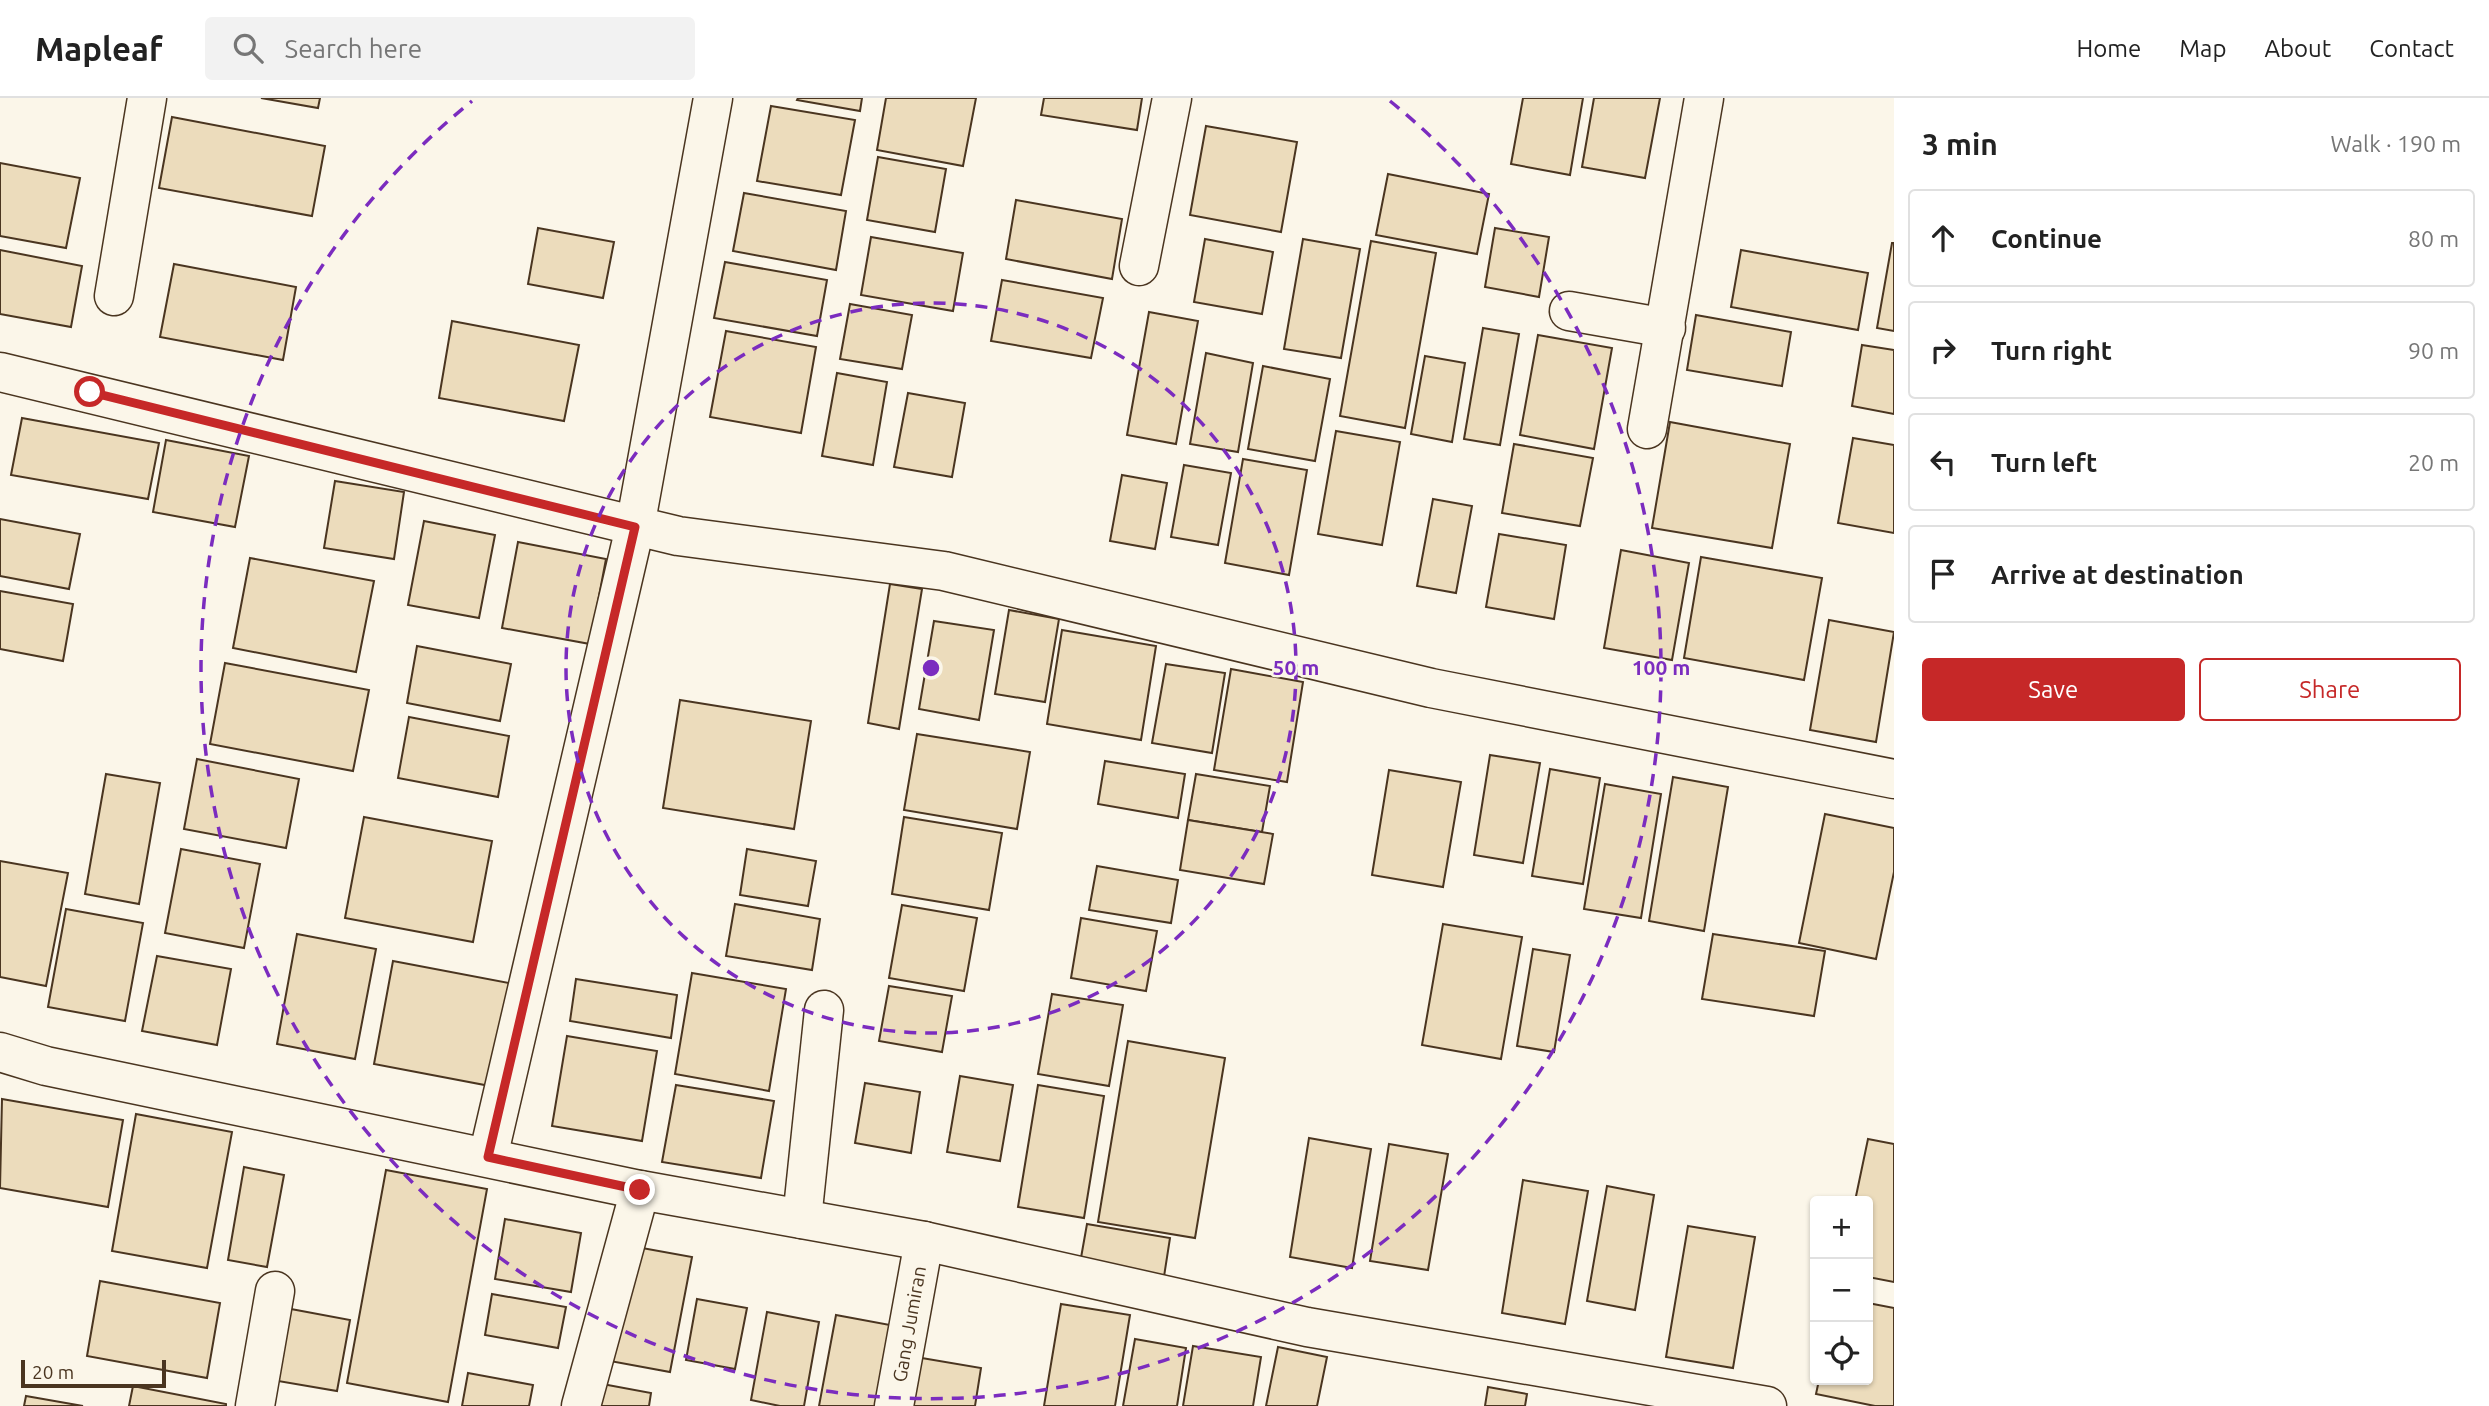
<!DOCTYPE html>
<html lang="en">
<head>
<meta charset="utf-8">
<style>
  body { margin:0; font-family:Ubuntu,sans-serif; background:#f2f2f2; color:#222 }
  .controls { position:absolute; right:21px; bottom:21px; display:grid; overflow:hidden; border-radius:7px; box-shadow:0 2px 5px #0004 }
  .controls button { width:63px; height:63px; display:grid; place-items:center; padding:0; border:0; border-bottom:2px solid #e0e0e0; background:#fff; color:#222; font:35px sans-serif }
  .scale { position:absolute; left:21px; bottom:18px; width:145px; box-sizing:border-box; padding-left:7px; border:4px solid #4a3520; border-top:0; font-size:19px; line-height:24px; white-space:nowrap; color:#4a3520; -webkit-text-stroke:5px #fbf6e9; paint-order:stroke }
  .stop { position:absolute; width:21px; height:21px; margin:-16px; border:5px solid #c62828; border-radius:50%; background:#fff }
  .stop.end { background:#c62828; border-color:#fff; box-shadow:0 2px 7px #0008 }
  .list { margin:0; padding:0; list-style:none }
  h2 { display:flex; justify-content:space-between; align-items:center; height:91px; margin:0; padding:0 28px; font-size:30px }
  h2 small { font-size:23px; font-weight:400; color:#767676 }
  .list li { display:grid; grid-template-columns:46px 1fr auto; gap:21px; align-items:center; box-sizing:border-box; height:98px; margin:0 14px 14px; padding:0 14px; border:2px solid #e0e0e0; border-radius:7px }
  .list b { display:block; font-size:26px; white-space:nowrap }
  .list em { font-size:23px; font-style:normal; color:#767676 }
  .actions { display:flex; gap:14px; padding:21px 28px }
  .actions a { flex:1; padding:16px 0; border:2px solid #c62828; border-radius:7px; text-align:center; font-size:24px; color:#c62828 }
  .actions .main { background:#c62828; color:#fff }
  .icon { flex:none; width:38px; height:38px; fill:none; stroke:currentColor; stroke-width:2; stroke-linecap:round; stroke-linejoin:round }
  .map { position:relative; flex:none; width:1894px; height:1308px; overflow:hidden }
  header { display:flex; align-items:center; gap:42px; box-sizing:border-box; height:98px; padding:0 35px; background:#fff; border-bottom:2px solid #e0e0e0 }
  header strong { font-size:33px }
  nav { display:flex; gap:38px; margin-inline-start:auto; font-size:24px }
  .search { width:490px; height:63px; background:#f2f2f2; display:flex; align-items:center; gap:18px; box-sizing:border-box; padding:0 24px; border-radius:7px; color:#767676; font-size:26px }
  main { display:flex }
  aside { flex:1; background:#fff }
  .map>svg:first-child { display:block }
</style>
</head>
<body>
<header>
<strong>Mapleaf</strong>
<div class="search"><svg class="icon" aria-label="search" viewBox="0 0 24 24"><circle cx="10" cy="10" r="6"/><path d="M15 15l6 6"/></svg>Search here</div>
<nav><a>Home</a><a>Map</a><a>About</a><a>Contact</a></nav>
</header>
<main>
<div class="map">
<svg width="1894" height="1308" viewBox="0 0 1894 1308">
  <rect width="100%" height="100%" fill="#fbf6e9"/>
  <g fill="#ecdcbc" stroke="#4a3520" stroke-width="2">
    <polygon points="261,0 320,0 318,10"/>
    <polygon points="798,0 862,0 860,13 797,2"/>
    <polygon points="886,0 976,0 963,68 877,52"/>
    <polygon points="1044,0 1142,0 1137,32 1041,17"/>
    <polygon points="1523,0 1583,0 1570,77 1511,66"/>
    <polygon points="1594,0 1660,0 1645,80 1582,69"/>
    <polygon points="771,8 855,22 841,97 757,83"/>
    <polygon points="172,19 325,48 312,118 159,90"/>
    <polygon points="1206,28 1297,44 1281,134 1190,117"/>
    <polygon points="878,59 946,71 935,134 867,122"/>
    <polygon points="0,65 80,80 66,150 0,138"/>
    <polygon points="1388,76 1489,96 1477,156 1376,137"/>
    <polygon points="744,95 846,113 836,172 733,153"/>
    <polygon points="1016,102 1122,121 1112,181 1006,161"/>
    <polygon points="538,130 614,144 603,200 528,186"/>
    <polygon points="1495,130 1549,139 1539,199 1485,189"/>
    <polygon points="871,139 963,155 953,213 861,197"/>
    <polygon points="1205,141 1273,154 1262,216 1194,204"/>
    <polygon points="1303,141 1360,151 1341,260 1284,251"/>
    <polygon points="1371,143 1436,155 1405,330 1340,318"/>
    <polygon points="1892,145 1894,145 1894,233 1877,230"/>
    <polygon points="0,152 82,168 71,229 0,216"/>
    <polygon points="1741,152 1868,175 1858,232 1731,209"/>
    <polygon points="725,164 827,182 817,238 714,220"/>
    <polygon points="174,166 296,189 283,262 160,239"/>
    <polygon points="1002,182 1103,200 1091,260 991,243"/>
    <polygon points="850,206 912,217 902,271 840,261"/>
    <polygon points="1149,214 1198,223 1176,346 1127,337"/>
    <polygon points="1696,217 1791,234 1782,288 1687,272"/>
    <polygon points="452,223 579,247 564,323 439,300"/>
    <polygon points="1483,230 1519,236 1500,347 1464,341"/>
    <polygon points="726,233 816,249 801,335 710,319"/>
    <polygon points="1538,237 1612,250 1594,351 1520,337"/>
    <polygon points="1862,247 1894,252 1894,316 1852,308"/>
    <polygon points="1206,255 1253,265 1238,354 1190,346"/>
    <polygon points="1425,258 1465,265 1452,344 1411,336"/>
    <polygon points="1263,268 1330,281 1315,363 1248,351"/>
    <polygon points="837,275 887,284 873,367 822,358"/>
    <polygon points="908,295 965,305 952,379 894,369"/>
    <polygon points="22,320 159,345 148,401 11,377"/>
    <polygon points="1670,324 1790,346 1772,450 1652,430"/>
    <polygon points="1336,333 1400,344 1382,447 1318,436"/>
    <polygon points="1853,340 1894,347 1894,435 1838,425"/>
    <polygon points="166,342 249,358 235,429 153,414"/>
    <polygon points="1514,346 1593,360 1580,428 1502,415"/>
    <polygon points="1243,361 1307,372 1289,477 1225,465"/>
    <polygon points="1184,367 1231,375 1218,447 1171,439"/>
    <polygon points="1122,377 1167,385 1155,451 1110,443"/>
    <polygon points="335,383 404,394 394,461 324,450"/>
    <polygon points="1433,401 1472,408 1456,495 1417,488"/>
    <polygon points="0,421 80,436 69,491 0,478"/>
    <polygon points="424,423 495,437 479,520 408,507"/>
    <polygon points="1499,436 1566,447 1554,521 1486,509"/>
    <polygon points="518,444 606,461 590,546 502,530"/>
    <polygon points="1621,452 1689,465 1672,562 1604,550"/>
    <polygon points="1701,459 1822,480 1804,582 1684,560"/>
    <polygon points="250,460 374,483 356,574 233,550"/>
    <polygon points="890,486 922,491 899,631 868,625"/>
    <polygon points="0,493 73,506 63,563 0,551"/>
    <polygon points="1009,512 1059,521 1045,604 995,596"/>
    <polygon points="1829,522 1894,534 1876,644 1810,632"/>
    <polygon points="934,523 994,532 979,622 919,611"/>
    <polygon points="1062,532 1156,548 1141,642 1047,626"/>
    <polygon points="417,548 511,566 500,623 407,605"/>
    <polygon points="225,565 369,592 353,673 210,646"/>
    <polygon points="1166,566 1225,575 1212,655 1152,645"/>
    <polygon points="1231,571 1303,584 1287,684 1214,672"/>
    <polygon points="680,602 811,623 794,731 663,710"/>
    <polygon points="409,619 509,638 498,699 398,680"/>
    <polygon points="917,636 1030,654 1017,731 904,712"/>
    <polygon points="1490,657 1540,665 1523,765 1474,757"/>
    <polygon points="197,661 299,681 286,750 184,731"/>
    <polygon points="1105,663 1185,676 1178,720 1098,706"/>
    <polygon points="1550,671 1600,680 1583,786 1532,778"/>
    <polygon points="1389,672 1461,684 1443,789 1372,777"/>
    <polygon points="106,676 160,685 139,806 85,796"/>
    <polygon points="1196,676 1270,688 1262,734 1188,722"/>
    <polygon points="1673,679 1728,689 1704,833 1649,823"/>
    <polygon points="1605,686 1661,696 1641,820 1584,811"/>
    <polygon points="1825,716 1894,730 1894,774 1876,861 1799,845"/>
    <polygon points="364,719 492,743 473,844 345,820"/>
    <polygon points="904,719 1002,735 989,812 892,796"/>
    <polygon points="1188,722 1273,736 1264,786 1180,772"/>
    <polygon points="181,751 260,766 244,850 165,835"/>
    <polygon points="747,751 816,763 808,808 740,797"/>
    <polygon points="0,763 68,775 46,888 0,879"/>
    <polygon points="1097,768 1178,782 1171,825 1089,812"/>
    <polygon points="735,806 820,821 812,872 726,858"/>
    <polygon points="902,807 977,820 964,893 889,880"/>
    <polygon points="66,811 143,825 125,923 48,909"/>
    <polygon points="1081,820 1157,833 1146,893 1071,880"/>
    <polygon points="1443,826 1522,839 1501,961 1422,947"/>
    <polygon points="297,836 376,851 355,961 277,946"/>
    <polygon points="1713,836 1825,853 1814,918 1702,901"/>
    <polygon points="1533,851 1570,857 1554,954 1517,948"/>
    <polygon points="157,858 231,871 217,947 142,933"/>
    <polygon points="393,863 509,885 490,988 374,966"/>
    <polygon points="692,875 786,891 769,993 675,976"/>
    <polygon points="576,881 677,897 671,940 570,923"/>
    <polygon points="889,888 952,898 942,954 879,943"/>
    <polygon points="1052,896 1123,907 1109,988 1038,976"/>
    <polygon points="567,938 657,953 642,1043 552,1028"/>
    <polygon points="1128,943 1225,960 1195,1140 1098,1124"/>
    <polygon points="960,978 1013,987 1000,1063 947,1054"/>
    <polygon points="865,985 920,994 911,1055 855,1045"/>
    <polygon points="676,987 774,1003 761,1080 662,1064"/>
    <polygon points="1038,987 1104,998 1084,1120 1018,1109"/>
    <polygon points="2,1001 123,1022 108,1109 0,1090"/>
    <polygon points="136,1016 232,1034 207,1170 112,1153"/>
    <polygon points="1309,1040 1371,1051 1352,1170 1290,1159"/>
    <polygon points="1868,1041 1894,1046 1894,1184 1868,1179 1868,1103 1855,1103"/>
    <polygon points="1389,1046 1448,1056 1428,1172 1370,1163"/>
    <polygon points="244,1069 284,1077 267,1169 228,1162"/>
    <polygon points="386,1072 487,1091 448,1304 347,1285"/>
    <polygon points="1523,1082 1588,1093 1565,1226 1502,1215"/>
    <polygon points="1607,1088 1654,1097 1635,1212 1587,1203"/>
    <polygon points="505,1121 581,1135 571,1194 495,1181"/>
    <polygon points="1087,1126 1170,1140 1163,1185 1079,1171"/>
    <polygon points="1688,1128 1755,1139 1733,1270 1666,1259"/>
    <polygon points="631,1148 692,1159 670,1274 610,1263"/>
    <polygon points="100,1183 220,1205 207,1280 87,1258"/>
    <polygon points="492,1196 566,1209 558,1250 485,1237"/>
    <polygon points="697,1201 747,1210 735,1271 686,1262"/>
    <polygon points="1868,1205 1894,1210 1894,1308 1875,1308 1816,1296 1819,1282 1868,1282"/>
    <polygon points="1061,1206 1130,1217 1115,1308 1044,1308"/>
    <polygon points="291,1211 350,1222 337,1293 278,1283"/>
    <polygon points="767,1214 819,1224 804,1308 780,1308 751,1302"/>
    <polygon points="836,1217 890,1227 875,1308 819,1308"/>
    <polygon points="1135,1241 1186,1250 1177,1308 1123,1308"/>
    <polygon points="1193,1248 1261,1259 1253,1308 1183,1308"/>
    <polygon points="1278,1249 1327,1259 1317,1308 1266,1308"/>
    <polygon points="910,1258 981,1270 975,1308 901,1308"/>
    <polygon points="468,1275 533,1287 529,1308 462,1308"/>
    <polygon points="597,1285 651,1295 649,1308 593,1308"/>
    <polygon points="133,1288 226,1306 226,1308 129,1308"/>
    <polygon points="1488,1289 1527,1296 1525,1308 1485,1308"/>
    <polygon points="26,1298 83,1308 24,1308"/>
  </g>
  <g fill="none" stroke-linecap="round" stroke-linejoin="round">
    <g stroke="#4a3520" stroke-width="41">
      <g id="minor">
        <polyline points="1139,168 1172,0"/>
        <polyline points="114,198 147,0"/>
        <polyline points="1569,213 1666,230"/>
        <polyline points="0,274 678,438 944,473 1431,590 1894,681"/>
        <polyline points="1647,331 1704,0"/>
        <polyline points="0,954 46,968 640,1092 924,1143 1307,1229 1767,1308"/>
        <polyline points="488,1059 635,429 713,0"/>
        <polyline points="802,1121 824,912"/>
        <polyline points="255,1308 275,1193"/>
        <polyline points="581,1308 640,1092"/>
        <polyline points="894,1308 924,1143"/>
      </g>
    </g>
    <use href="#minor" stroke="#fbf6e9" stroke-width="38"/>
  </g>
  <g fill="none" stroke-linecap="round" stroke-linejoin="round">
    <polyline stroke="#c62828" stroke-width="9" points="90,294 635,429 488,1059 640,1092"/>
  </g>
  <g fill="none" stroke="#7b2cbf" stroke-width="3.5" stroke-dasharray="12 9">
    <circle cx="931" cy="570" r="365"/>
    <path d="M1390 3A730 730 0 1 1 472 3"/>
  </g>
  <g text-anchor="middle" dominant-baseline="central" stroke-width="5" stroke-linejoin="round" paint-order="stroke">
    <g font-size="19" fill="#4a3520" stroke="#fbf6e9">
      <text transform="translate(909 1226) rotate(-80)">Gang Jumiran</text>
    </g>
  </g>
  <circle cx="931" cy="570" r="10" fill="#7b2cbf" stroke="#fbf6e9" stroke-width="3.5"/>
  <g font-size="21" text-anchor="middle" font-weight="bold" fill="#7b2cbf" stroke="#fbf6e9" stroke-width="5" stroke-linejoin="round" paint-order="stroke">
    <text x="1296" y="577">50 m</text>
    <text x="1661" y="577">100 m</text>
  </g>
</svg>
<div class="controls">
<button>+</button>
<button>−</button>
<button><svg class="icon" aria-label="locate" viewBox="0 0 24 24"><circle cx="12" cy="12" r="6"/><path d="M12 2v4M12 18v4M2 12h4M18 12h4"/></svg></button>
</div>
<div class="scale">20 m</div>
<div class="stop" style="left:90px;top:294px"></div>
<div class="stop end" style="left:640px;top:1092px"></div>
</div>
<aside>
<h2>3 min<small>Walk · 190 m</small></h2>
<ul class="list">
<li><svg class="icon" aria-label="ahead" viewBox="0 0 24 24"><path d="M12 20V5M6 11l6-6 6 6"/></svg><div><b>Continue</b></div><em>80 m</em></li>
<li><svg class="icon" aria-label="right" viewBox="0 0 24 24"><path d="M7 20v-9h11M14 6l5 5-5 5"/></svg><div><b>Turn right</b></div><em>90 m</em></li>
<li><svg class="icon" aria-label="left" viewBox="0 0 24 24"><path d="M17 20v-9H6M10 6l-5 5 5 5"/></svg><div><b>Turn left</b></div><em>20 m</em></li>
<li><svg class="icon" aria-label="arrive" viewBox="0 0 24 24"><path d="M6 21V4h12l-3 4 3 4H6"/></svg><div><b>Arrive at destination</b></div></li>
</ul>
<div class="actions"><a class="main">Save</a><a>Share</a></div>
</aside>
</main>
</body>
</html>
